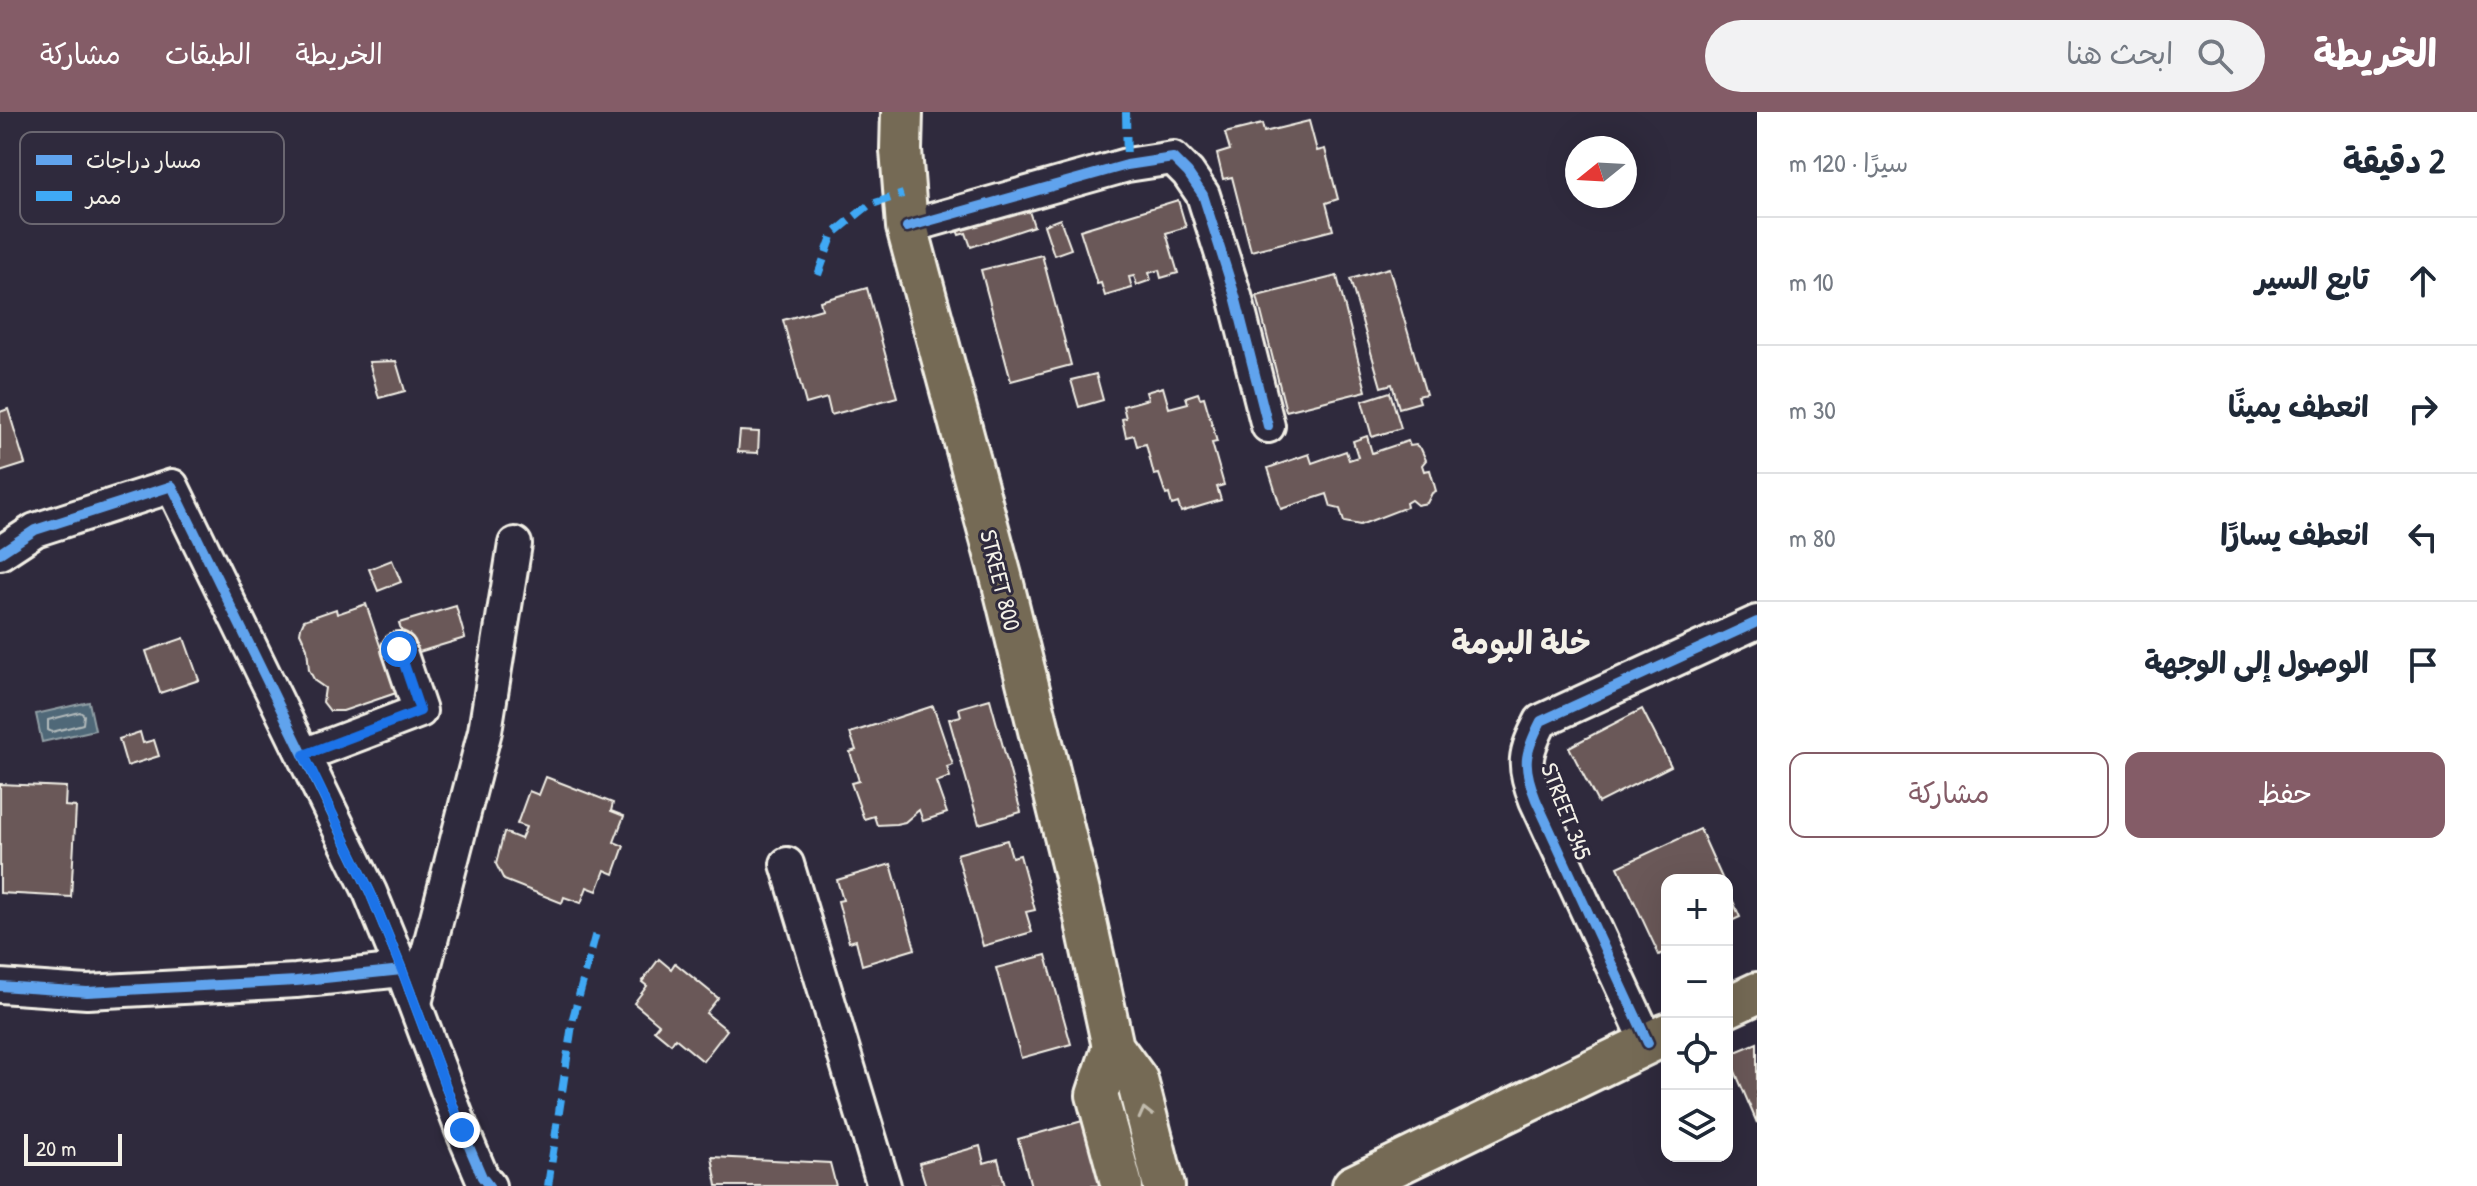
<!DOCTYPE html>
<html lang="ar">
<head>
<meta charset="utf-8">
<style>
  body { margin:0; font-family:"Patrick Hand","Playpen Sans Arabic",sans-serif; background:#f2f2f3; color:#1f2937; direction:rtl }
  .controls { position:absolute; right:24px; bottom:24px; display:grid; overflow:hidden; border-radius:16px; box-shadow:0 8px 32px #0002 }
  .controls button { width:72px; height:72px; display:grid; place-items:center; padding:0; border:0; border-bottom:2px solid #e0e1e3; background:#fff; color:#1f2937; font:40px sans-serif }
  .compass { position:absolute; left:1565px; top:24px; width:72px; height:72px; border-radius:50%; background:#fff; box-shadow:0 8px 32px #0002; rotate:252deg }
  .scale { position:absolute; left:24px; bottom:20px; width:98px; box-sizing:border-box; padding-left:8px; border:4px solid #f4f1e8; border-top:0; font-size:22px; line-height:28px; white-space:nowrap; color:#f4f1e8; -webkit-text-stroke:6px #2f2a3d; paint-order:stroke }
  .stop { position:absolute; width:24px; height:24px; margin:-18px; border:6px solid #1a73e8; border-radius:50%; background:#fff }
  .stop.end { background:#1a73e8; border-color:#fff; box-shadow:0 2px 8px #0008 }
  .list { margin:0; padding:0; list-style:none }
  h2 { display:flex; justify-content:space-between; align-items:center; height:104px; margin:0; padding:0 32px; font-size:34px }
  h2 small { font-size:26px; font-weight:400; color:#747a83 }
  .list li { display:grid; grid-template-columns:52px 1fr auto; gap:24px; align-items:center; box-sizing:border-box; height:128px; padding:0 32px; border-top:2px solid #e0e1e3 }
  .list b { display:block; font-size:30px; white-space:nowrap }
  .list em { font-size:26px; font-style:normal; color:#747a83 }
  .actions { display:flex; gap:16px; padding:24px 32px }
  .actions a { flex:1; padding:18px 0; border:2px solid #845c67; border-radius:16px; text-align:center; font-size:28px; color:#845c67 }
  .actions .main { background:#845c67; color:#fff }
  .icon { flex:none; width:44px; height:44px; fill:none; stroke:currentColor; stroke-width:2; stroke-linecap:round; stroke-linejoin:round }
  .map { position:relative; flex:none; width:1757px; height:1074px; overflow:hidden; direction:ltr }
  header { display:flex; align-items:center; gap:48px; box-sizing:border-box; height:112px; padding:0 40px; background:#845c67; color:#fff }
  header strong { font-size:38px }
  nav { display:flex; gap:44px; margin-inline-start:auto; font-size:28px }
  .search { width:560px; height:72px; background:#f2f2f3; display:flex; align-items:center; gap:20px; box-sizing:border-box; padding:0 28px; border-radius:44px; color:#747a83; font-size:30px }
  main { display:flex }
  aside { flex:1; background:#fff }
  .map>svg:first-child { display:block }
</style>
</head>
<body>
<header>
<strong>الخريطة</strong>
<div class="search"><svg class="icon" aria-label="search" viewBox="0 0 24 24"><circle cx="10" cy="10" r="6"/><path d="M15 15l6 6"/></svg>ابحث هنا</div>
<nav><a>الخريطة</a><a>الطبقات</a><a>مشاركة</a></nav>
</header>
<main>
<aside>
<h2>2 دقيقة<small>سيرًا · 120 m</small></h2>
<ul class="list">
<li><svg class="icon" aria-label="ahead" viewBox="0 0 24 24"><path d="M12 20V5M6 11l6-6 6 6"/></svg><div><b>تابع السير</b></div><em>10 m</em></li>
<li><svg class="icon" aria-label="right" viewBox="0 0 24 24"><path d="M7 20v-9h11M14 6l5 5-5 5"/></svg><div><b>انعطف يمينًا</b></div><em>30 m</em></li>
<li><svg class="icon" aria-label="left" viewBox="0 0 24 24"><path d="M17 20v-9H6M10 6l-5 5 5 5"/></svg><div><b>انعطف يسارًا</b></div><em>80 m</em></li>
<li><svg class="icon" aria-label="arrive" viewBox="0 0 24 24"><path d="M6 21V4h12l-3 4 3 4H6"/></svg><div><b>الوصول إلى الوجهة</b></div></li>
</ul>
<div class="actions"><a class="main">حفظ</a><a>مشاركة</a></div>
</aside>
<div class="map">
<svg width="1757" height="1074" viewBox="0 0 1757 1074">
  <rect width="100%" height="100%" fill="#2f2a3d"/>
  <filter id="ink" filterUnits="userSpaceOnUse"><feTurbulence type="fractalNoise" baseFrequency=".0125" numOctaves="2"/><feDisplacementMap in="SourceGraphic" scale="16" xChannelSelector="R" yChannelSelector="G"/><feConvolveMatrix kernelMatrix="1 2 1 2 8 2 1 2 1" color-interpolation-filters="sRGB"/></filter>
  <g filter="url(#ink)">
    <polygon fill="#4f6878" stroke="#919fa5" stroke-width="2" points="89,590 95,618 42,630 36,602"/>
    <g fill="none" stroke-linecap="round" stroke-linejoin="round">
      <polygon stroke="#b2babb" stroke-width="2" points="80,600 84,603 83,612 52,620 48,618 48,608"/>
    </g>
    <g fill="#6a5958" stroke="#f4f1e8" stroke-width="2">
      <polygon points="1309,9 1317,39 1325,37 1338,87 1326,91 1333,118 1251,139 1232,65 1223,67 1217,42 1230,38 1225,21 1262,12 1264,20"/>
      <polygon points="1178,88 1186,115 1166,121 1178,161 1161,166 1159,158 1149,161 1151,168 1137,173 1134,164 1129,165 1132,176 1105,184 1101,171 1097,172 1080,118"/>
      <polygon points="1027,93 1034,114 971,135 966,121 959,123 954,110"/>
      <polygon points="1060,107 1071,137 1054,143 1044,113"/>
      <polygon points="1042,143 1071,253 1011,269 981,158"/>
      <polygon points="1389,156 1426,282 1418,284 1420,290 1399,296 1392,272 1381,275 1350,167"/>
      <polygon points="1337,164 1366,279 1286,299 1257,184"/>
      <polygon points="867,176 897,285 831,303 827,286 806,292 783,208 822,197 820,189"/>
      <polygon points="396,249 405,279 379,286 369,250"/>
      <polygon points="1096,262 1103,288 1079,295 1071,268"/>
      <polygon points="1163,275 1169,296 1188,291 1186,285 1198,281 1200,286 1204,285 1217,330 1212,331 1224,373 1217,375 1221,388 1181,400 1178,391 1172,393 1169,382 1166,383 1159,362 1154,363 1146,332 1137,334 1134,323 1126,325 1122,307 1126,306 1123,294 1148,287 1146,280"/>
      <polygon points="1390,280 1401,316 1372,325 1362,289"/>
      <polygon points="8,297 25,352 0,360 0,300"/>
      <polygon points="740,319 759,320 758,341 738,340"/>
      <polygon points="1367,324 1372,341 1408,329 1410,334 1416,333 1421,337 1426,348 1422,353 1424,359 1430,358 1436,379 1432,381 1427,391 1417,393 1411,388 1406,391 1407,395 1360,413 1344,410 1340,397 1331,395 1327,382 1281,397 1268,356 1309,342 1312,351 1346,339 1349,348 1358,345 1353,329"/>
      <polygon points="392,448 401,470 378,479 369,457"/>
      <polygon points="366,492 396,581 343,599 330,599 323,590 325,576 315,569 309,558 307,536 300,521 301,515 304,508 336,497 337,502"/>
      <polygon points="456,494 465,526 409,543 399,511"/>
      <polygon points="184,526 199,568 160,581 146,539"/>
      <polygon points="990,587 1021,700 979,712 949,607 961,604 959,596"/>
      <polygon points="933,594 953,653 947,655 950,665 936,670 947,701 923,709 919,698 905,710 896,712 877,713 874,704 864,707 851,671 859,669 850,640 856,638 850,621"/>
      <polygon points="1642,597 1671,654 1598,691 1569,635"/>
      <polygon points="140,620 143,631 154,628 159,644 127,654 119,627"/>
      <polygon points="546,665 613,691 611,699 624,704 614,730 624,734 614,762 605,758 597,779 587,775 581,791 564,785 562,791 504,768 496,752 504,720 521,727 526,715 517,712 529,679 539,683"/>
      <polygon points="0,672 66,675 65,694 76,695 71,785 0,781"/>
      <polygon points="1700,717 1723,768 1667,768 1667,839 1659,843 1618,755"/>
      <polygon points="1007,728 1012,745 1020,743 1035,798 1026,800 1032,820 983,834 957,742"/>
      <polygon points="891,752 915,837 862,853 856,828 849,830 838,789 843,788 837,768"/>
      <polygon points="1727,776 1740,805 1727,811"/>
      <polygon points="1046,843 1071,932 1021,946 996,856"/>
      <polygon points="659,847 671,857 675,851 718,886 706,901 727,918 703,949 675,926 671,932 654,918 659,912 634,891 647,874 642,870"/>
      <polygon points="1757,931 1757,1011 1728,943"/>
      <polygon points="1093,1006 1112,1074 1031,1074 1018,1027"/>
      <polygon points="980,1034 984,1051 998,1047 1005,1074 926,1074 919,1051"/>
      <polygon points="712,1045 830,1051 836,1074 717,1074"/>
    </g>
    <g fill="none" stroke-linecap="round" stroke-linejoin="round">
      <g stroke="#f4f1e8" stroke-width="38">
        <g id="minor">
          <polyline points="907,115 1127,53 1173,46 1188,61 1203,83 1235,184 1268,314"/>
          <polyline points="0,441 35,418 172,374 370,780 402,858 462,1018 482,1065 489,1074"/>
          <polyline points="304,643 420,599 399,537"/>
          <polyline points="787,752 884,1074"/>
          <polyline points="0,874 87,880 296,869 402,858"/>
          <polyline points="415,891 485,619 515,432"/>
          <path d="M 1648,931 L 1536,688 C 1522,653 1524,642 1541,609 L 1757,510"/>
        </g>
      </g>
      <g stroke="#f4f1e8" stroke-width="46">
        <g id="major">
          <polyline points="902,0 901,38 907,115 1002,468 1084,801 1113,935 1137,968 1164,1074"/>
          <polyline points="1727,895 1757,881"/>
          <polyline points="1113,935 1097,983 1122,1074"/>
          <polyline points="1353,1074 1667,922"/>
        </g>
      </g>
      <use href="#minor" stroke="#2f2a3d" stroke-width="32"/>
      <use href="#major" stroke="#756a55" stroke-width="40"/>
      <g stroke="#3fa9f5" stroke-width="8" stroke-dasharray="16 8" stroke-linecap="butt">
        <polyline points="1126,0 1127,53"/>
        <polyline points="818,163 833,122 869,93 903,82"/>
        <polyline points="548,1074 573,906 597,817"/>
      </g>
      <g stroke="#2f2a3d" stroke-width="15">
        <g id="cycleway">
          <polyline points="907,115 1127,53 1173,46 1188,61 1203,83 1235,184 1268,314"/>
          <polyline points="0,441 35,418 172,374 370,780 402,858 462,1018 482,1065 489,1074"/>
          <polyline points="0,874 87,880 296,869 402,858"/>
          <path d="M 1648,931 L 1536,688 C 1522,653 1524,642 1541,609 L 1757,510"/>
        </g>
      </g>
      <use href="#cycleway" stroke="#60a3ed" stroke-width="10"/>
    </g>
    <defs><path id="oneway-chevron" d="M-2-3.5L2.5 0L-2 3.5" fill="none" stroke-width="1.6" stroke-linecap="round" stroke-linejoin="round" transform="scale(2)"/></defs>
    <use stroke="#c1bbad" href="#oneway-chevron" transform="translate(1145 1001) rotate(-104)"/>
  </g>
  <g fill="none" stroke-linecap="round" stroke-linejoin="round" filter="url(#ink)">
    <polyline stroke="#1a73e8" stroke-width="10" points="399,537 420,599 304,643 370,780 402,858 462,1018"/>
  </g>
  <g text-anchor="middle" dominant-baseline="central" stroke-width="6" stroke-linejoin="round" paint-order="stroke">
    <g font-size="24" fill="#f4f1e8" stroke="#2f2a3d">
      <text transform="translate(1001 468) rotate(76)">STREET 800</text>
      <text transform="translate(1567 699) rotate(69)">STREET 345</text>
    </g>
    <g font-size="32" font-weight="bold" fill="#f4f1e8" stroke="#2f2a3d">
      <text x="1521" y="530">خلة البومة</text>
    </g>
  </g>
  <rect x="20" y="20" width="264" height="92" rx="12" fill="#2f2a3d" stroke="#6a6670" stroke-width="2"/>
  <rect x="36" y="43" width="36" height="10" fill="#60a3ed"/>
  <rect x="36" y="79" width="36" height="10" fill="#3fa9f5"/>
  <g font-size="22" fill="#f4f1e8">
    <text x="86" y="56">مسار دراجات</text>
    <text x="86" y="92">ممر</text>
  </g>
</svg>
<div class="controls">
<button>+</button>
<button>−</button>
<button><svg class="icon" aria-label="locate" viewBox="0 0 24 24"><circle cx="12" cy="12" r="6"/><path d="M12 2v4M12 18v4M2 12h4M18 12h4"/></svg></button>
<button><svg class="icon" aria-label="layers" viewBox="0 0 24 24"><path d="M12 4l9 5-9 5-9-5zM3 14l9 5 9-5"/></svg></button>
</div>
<svg class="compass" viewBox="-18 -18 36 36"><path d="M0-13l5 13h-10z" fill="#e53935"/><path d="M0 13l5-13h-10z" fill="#747a83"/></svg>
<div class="scale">20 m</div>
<div class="stop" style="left:399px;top:537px"></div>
<div class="stop end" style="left:462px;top:1018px"></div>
</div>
</main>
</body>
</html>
